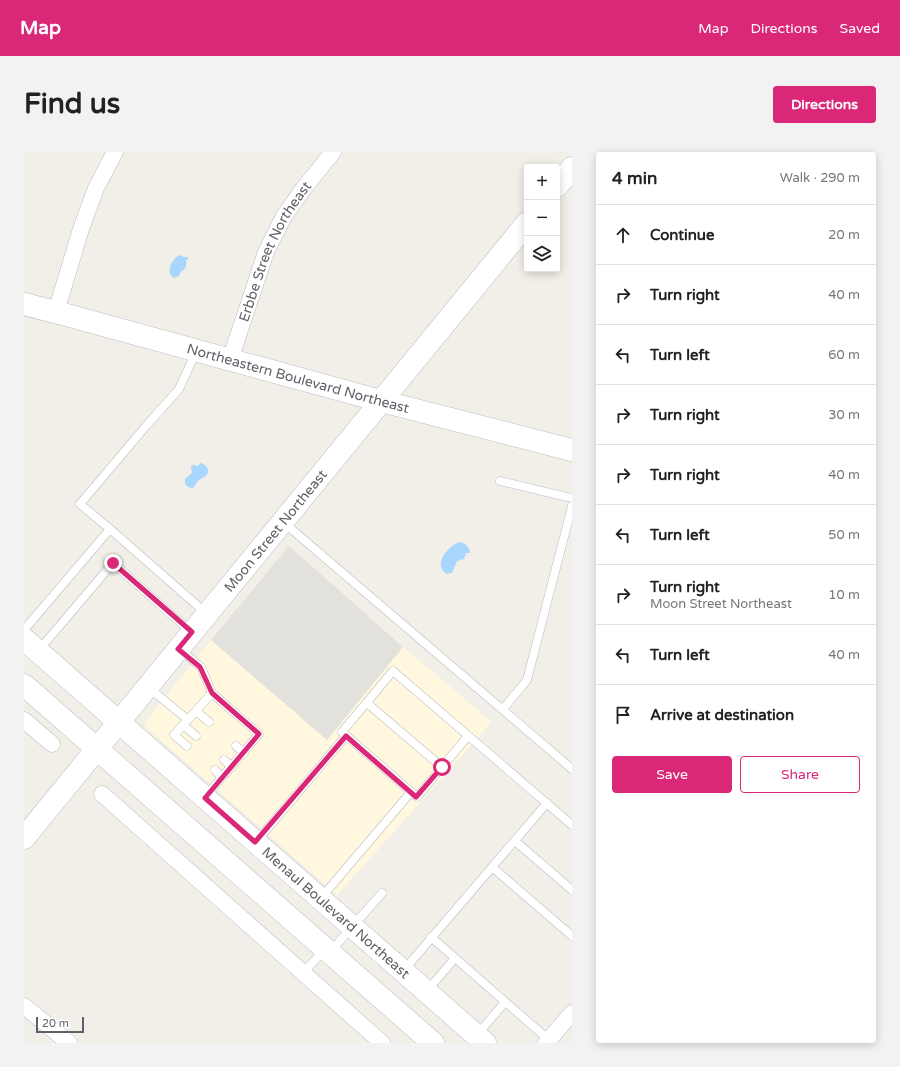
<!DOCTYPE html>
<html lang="en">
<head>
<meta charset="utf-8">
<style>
  body { margin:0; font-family:"Varela Round",sans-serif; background:#f2f2f2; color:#222 }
  .controls { position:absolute; right:12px; top:12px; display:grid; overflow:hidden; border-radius:4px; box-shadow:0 2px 10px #0003 }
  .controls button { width:36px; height:36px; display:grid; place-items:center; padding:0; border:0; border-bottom:1px solid #e0e0e0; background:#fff; color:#222; font:20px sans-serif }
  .scale { position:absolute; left:12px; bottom:10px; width:48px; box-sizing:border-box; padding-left:4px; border:2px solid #5e6268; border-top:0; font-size:11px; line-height:14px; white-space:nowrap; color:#5e6268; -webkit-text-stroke:3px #fff; paint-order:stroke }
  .stop { position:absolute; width:12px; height:12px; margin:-9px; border:3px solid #db2777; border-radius:50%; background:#fff }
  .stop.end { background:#db2777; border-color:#fff; box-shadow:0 1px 4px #0008 }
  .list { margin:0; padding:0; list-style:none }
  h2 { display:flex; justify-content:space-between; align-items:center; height:52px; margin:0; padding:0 16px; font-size:17px }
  h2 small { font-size:13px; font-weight:400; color:#767676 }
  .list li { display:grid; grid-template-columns:26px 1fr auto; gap:12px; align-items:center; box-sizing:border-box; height:60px; padding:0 16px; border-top:1px solid #e0e0e0 }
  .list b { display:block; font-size:15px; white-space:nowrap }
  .list p { margin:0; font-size:13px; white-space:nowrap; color:#767676 }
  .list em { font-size:13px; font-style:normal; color:#767676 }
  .actions { display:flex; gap:8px; padding:12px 16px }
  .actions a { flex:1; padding:9px 0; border:1px solid #db2777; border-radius:4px; text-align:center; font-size:14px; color:#db2777 }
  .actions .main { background:#db2777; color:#fff }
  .icon { flex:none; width:22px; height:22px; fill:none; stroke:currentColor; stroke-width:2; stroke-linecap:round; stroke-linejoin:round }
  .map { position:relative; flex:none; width:548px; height:891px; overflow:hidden; border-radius:4px }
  header { display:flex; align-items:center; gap:24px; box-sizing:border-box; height:56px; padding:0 20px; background:#db2777; color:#fff }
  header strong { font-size:19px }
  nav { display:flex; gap:22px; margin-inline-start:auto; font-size:14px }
  .intro { display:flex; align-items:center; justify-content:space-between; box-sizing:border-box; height:96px; padding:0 24px }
  h1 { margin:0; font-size:28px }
  .button { padding:10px 18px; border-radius:4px; background:#db2777; color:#fff; font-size:14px; font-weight:700 }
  main { display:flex; gap:24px; padding:0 24px }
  aside { flex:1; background:#fff; border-radius:4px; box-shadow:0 2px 10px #0003 }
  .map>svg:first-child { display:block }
</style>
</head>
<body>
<header>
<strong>Map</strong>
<nav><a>Map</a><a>Directions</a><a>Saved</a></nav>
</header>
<div class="intro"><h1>Find us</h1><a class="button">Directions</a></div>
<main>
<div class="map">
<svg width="548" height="891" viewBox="0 0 548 891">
  <rect width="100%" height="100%" fill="#f1efe7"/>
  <polygon fill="#fff8de" points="187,488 303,588 379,495 468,570 313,743 122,575 121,570"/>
  <polygon fill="#e2e1db" points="265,394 379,495 303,588 187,488"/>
  <g fill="#a9d6ff">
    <path d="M 156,103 L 160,105 L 164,105 L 164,107 L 162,109 C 164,118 157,117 155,124 L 150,126 C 141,120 148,106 156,103 Z"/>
    <path d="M 176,311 C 181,312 187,317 183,322 C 182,325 178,326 175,328 C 173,330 171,333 169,336 C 164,336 160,333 161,327 L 168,321 L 167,316 L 168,313 L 174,314 Z"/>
    <path d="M 437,390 C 442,392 445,395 446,401 L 442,401 L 440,407 L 433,409 L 428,421 L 423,422 C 408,414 424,392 437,390 Z"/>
  </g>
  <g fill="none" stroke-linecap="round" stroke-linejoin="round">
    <g stroke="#b9bcc1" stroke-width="9">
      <g id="lane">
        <polyline points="476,329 548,346"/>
        <polyline points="259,370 548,617"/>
        <polyline points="86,377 183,462"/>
        <polyline points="0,478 86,377 56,352 122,274 155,237 172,200"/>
        <polyline points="15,498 89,411 167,480"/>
        <polyline points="156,498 177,515 188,541"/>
        <polyline points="124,535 164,568"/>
        <polyline points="343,551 418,615"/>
        <polyline points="479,557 503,528 548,354"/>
        <polyline points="172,559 185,570"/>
        <polyline points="159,573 172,584"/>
        <polyline points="444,584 393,645 318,580 369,519 548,673"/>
        <polyline points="163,594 150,583 188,541 235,582 181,645"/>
        <polyline points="212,594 220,601"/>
        <polyline points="200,608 207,614"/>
        <polyline points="191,618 198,625"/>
        <polyline points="491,689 548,738"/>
        <polyline points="232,690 322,584"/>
        <polyline points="468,715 548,784"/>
        <polyline points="297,746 387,640"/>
        <polyline points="407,785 525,888"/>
        <polyline points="306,800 358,741"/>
        <polyline points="380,818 523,651"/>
        <polyline points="279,821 301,797"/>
        <polyline points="403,839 431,806"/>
        <polyline points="453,883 481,850"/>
      </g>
    </g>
    <g stroke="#b9bcc1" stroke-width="17">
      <g id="street">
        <polyline points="32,160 57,77 72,36 91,0"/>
        <path id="s1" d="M 206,208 L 242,100 L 260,64 L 280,36 L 309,0"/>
        <polyline points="0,568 28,592"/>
        <polyline points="78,642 358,891"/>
        <polyline points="0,854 45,891"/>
        <polyline points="522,891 548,861"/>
      </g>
    </g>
    <g stroke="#babdc3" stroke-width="23">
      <g id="secondary">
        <polyline points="533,34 548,16"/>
        <path id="s2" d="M 0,152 L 50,165 L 357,249 L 548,298"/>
        <path id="s3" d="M 0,487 L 461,891"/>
        <polyline points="0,533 409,891"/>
        <path id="s4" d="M 0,686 L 503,71"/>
      </g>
    </g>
    <use href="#lane" stroke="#fff" stroke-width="8"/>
    <use href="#street" stroke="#fff" stroke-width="16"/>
    <use href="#secondary" stroke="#fff" stroke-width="22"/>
  </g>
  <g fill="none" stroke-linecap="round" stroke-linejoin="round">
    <polyline stroke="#db2777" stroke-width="5" points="89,411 168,480 154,497 176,515 188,541 235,582 181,646 231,690 322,584 392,645 418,615"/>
  </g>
  <g text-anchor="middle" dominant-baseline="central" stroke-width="4" stroke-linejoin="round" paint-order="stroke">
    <g font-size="14" fill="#5e6268" stroke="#fff">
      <text stroke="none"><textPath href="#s1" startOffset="118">Erbbe Street Northeast</textPath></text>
      <text stroke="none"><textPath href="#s2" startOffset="284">Northeastern Boulevard Northeast</textPath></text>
      <text stroke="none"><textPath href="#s4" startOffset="397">Moon Street Northeast</textPath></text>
      <text stroke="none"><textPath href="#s3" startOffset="415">Menaul Boulevard Northeast</textPath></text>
    </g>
  </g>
</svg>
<div class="controls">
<button>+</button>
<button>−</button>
<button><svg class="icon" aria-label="layers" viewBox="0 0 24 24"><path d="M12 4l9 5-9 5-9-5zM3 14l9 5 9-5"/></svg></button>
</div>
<div class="scale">20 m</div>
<div class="stop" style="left:418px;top:615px"></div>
<div class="stop end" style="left:89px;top:411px"></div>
</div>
<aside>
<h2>4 min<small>Walk · 290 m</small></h2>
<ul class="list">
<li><svg class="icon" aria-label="ahead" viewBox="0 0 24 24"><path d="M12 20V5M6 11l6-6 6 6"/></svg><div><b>Continue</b></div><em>20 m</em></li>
<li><svg class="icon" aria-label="right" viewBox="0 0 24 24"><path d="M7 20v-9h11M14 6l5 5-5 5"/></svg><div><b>Turn right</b></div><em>40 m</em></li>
<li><svg class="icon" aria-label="left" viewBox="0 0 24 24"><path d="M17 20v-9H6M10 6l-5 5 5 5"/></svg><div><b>Turn left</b></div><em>60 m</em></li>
<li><svg class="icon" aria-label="right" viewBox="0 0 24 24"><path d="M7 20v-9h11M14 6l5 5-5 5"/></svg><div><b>Turn right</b></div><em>30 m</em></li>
<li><svg class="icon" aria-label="right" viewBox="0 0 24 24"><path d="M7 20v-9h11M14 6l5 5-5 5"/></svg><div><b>Turn right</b></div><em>40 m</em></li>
<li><svg class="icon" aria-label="left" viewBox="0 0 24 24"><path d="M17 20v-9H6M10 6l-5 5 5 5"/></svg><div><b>Turn left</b></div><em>50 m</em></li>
<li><svg class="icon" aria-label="right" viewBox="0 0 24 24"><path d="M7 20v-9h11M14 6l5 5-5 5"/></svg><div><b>Turn right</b><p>Moon Street Northeast</p></div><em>10 m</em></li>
<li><svg class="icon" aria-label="left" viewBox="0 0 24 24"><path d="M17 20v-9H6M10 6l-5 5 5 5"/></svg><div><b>Turn left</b></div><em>40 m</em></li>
<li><svg class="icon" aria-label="arrive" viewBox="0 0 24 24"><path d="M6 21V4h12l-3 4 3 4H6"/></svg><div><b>Arrive at destination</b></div></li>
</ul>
<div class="actions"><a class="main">Save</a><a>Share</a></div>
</aside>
</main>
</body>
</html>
